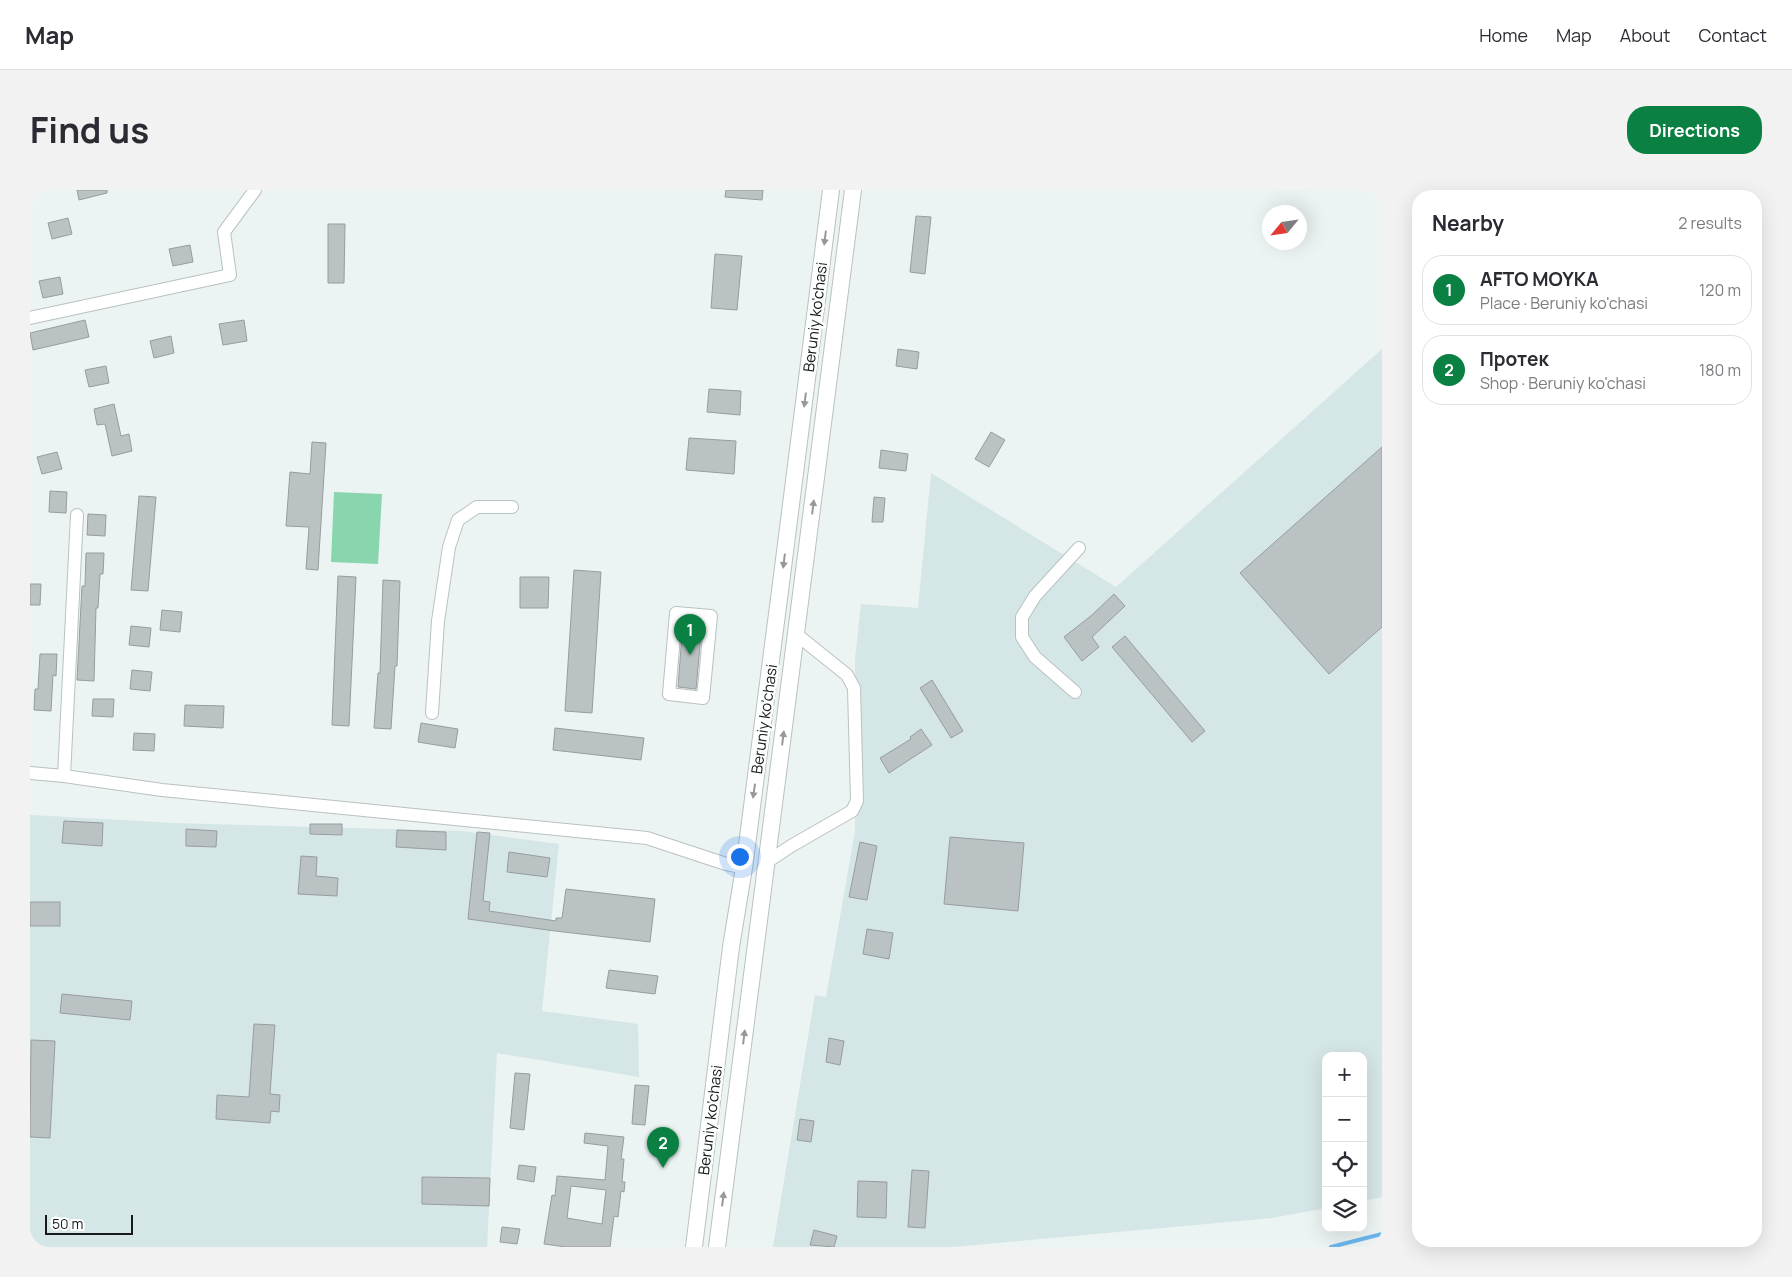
<!DOCTYPE html>
<html lang="en">
<head>
<meta charset="utf-8">
<style>
  body { margin:0; font-family:Manrope,sans-serif; background:#f2f2f3; color:#2b2b33 }
  .controls { position:absolute; right:15px; bottom:15px; display:grid; overflow:hidden; border-radius:10px; box-shadow:0 5px 20px #0002 }
  .controls button { width:45px; height:45px; display:grid; place-items:center; padding:0; border:0; border-bottom:1px solid #e1e1e2; background:#fff; color:#2b2b33; font:25px sans-serif }
  .compass { position:absolute; left:1232px; top:15px; width:45px; height:45px; border-radius:50%; background:#fff; box-shadow:0 5px 20px #0002; rotate:241deg }
  .scale { position:absolute; left:15px; bottom:12px; width:88px; box-sizing:border-box; padding-left:5px; border:2px solid #181b1b; border-top:0; font-size:14px; line-height:18px; white-space:nowrap; color:#181b1b; -webkit-text-stroke:4px #fdffff; paint-order:stroke }
  .you { position:absolute; left:709px; top:666px; width:18px; height:18px; margin:-12px; border:4px solid #fff; border-radius:50%; background:#1a73e8; box-shadow:0 0 0 8px #1a73e833 }
  .badge { display:grid; place-items:center; width:32px; height:32px; border-radius:50%; background:#0b8043; color:#fff; font-size:16px; font-weight:700 }
  .pin { position:absolute; translate:-50% -41px; filter:drop-shadow(0 1px 2px #0008) }
  .pin::after { content:''; position:absolute; top:26px; width:18px; height:15px; background:inherit; clip-path:polygon(0 0,100% 0,50% 100%) }
  .list { margin:0; padding:0; list-style:none }
  h2 { display:flex; justify-content:space-between; align-items:center; height:65px; margin:0; padding:0 20px; font-size:21px }
  h2 small { font-size:16px; font-weight:400; color:#7c7c81 }
  .list li { display:grid; grid-template-columns:32px 1fr auto; gap:15px; align-items:center; box-sizing:border-box; height:70px; margin:0 10px 10px; padding:0 10px; border:1px solid #e1e1e2; border-radius:20px }
  .list b { display:block; font-size:19px; white-space:nowrap }
  .list p { margin:0; font-size:16px; white-space:nowrap; color:#7c7c81 }
  .list em { font-size:16px; font-style:normal; color:#7c7c81 }
  .icon { flex:none; width:28px; height:28px; fill:none; stroke:currentColor; stroke-width:2; stroke-linecap:round; stroke-linejoin:round }
  .map { position:relative; flex:none; width:1352px; height:1057px; overflow:hidden; border-radius:20px }
  header { display:flex; align-items:center; gap:30px; box-sizing:border-box; height:70px; padding:0 25px; background:#fff; border-bottom:1px solid #e1e1e2 }
  header strong { font-size:24px }
  nav { display:flex; gap:28px; margin-inline-start:auto; font-size:18px }
  .intro { display:flex; align-items:center; justify-content:space-between; box-sizing:border-box; height:120px; padding:0 30px }
  h1 { margin:0; font-size:35px }
  .button { padding:12px 22px; border-radius:20px; background:#0b8043; color:#fff; font-size:18px; font-weight:700 }
  main { display:flex; gap:30px; padding:0 30px }
  aside { flex:1; background:#fff; border-radius:20px; box-shadow:0 5px 20px #0002 }
  .map>svg:first-child { display:block }
</style>
</head>
<body>
<header>
<strong>Map</strong>
<nav><a>Home</a><a>Map</a><a>About</a><a>Contact</a></nav>
</header>
<div class="intro"><h1>Find us</h1><a class="button">Directions</a></div>
<main>
<div class="map">
<svg width="1352" height="1057" viewBox="0 0 1352 1057">
  <rect width="100%" height="100%" fill="#ebf3f3"/>
  <g fill="#d5e6e7">
    <polygon points="1352,159 1352,1007 1333,1011 1333,866 1296,866 1296,1018 1242,1028 923,1057 743,1057 785,805 796,807 825,641 825,469 831,414 888,418 901,283 1086,397"/>
    <polygon points="0,625 144,633 432,641 529,654 512,821 608,834 609,887 467,863 457,1057 0,1057"/>
  </g>
  <polygon fill="#88d5ae" points="304,302 352,304 348,374 301,372"/>
  <g fill="none" stroke-linecap="round" stroke-linejoin="round">
    <polyline stroke="#6cb6ec" stroke-width="4" points="1301,1057 1352,1044"/>
  </g>
  <g fill="#bbc2c4" stroke="#979d9f" fill-rule="evenodd">
    <polygon points="47,0 77,0 77,3 49,10"/>
    <polygon points="696,0 733,0 732,10 695,7"/>
    <polygon points="886,26 901,27 895,84 880,82"/>
    <polygon points="38,28 42,44 22,49 18,33"/>
    <polygon points="298,34 315,34 314,93 298,93"/>
    <polygon points="160,55 163,72 143,76 139,59"/>
    <polygon points="685,64 712,66 707,120 681,118"/>
    <polygon points="30,87 33,104 13,108 9,91"/>
    <polygon points="55,130 59,147 3,160 0,143"/>
    <polygon points="214,130 217,151 193,155 189,134"/>
    <polygon points="141,146 144,163 124,168 120,151"/>
    <polygon points="868,159 889,162 887,179 866,176"/>
    <polygon points="76,176 79,193 59,197 55,180"/>
    <polygon points="679,199 711,201 710,225 677,222"/>
    <polygon points="84,214 91,246 99,244 102,261 82,266 75,234 67,235 64,219"/>
    <polygon points="961,242 975,250 959,277 945,269"/>
    <polygon points="659,248 706,251 704,284 656,280"/>
    <polygon points="282,252 296,253 288,380 276,379 279,337 256,336 260,282 280,284"/>
    <polygon points="1352,257 1352,437 1299,484 1210,383"/>
    <polygon points="851,260 878,264 876,281 849,278"/>
    <polygon points="27,262 32,279 12,284 7,267"/>
    <polygon points="20,301 37,302 36,323 19,322"/>
    <polygon points="109,306 126,307 118,401 101,400"/>
    <polygon points="844,307 855,308 853,332 842,332"/>
    <polygon points="58,324 76,325 75,346 57,345"/>
    <polygon points="56,363 74,363 73,384 70,384 68,418 66,418 64,491 47,490 52,396 55,396"/>
    <polygon points="544,380 571,382 562,523 535,521"/>
    <polygon points="308,386 326,387 319,536 302,535"/>
    <polygon points="490,387 519,387 518,418 490,418"/>
    <polygon points="353,390 370,391 367,476 365,476 361,539 344,538 348,483 350,483"/>
    <polygon points="0,394 11,394 10,415 0,415"/>
    <polygon points="1084,404 1095,416 1062,447 1069,457 1052,471 1034,447 1062,425"/>
    <polygon points="132,420 152,422 150,442 130,440"/>
    <polygon points="653,432 672,433 666,499 648,497"/>
    <polygon points="101,436 121,438 119,457 99,455"/>
    <polygon points="1095,446 1175,541 1162,552 1082,457"/>
    <polygon points="10,464 27,464 26,486 23,485 21,521 4,520 5,499 8,499"/>
    <polygon points="102,480 122,482 120,501 100,499"/>
    <polygon points="902,490 933,541 921,548 890,498"/>
    <polygon points="63,509 84,509 83,527 62,526"/>
    <polygon points="155,515 194,516 193,538 154,536"/>
    <polygon points="391,533 428,539 425,558 388,552"/>
    <polygon points="525,538 614,548 611,570 523,560"/>
    <polygon points="891,539 902,555 859,583 850,568 881,549 880,547"/>
    <polygon points="104,543 125,544 124,561 103,560"/>
    <polygon points="34,631 73,633 72,656 32,653"/>
    <polygon points="280,634 312,634 312,645 280,644"/>
    <polygon points="156,639 187,641 186,657 156,656"/>
    <polygon points="367,640 416,642 416,660 366,657"/>
    <polygon points="447,642 460,643 453,711 460,712 459,721 526,731 526,728 532,728 536,699 625,709 620,752 525,741 438,729"/>
    <polygon points="920,647 994,653 988,721 914,714"/>
    <polygon points="830,652 847,656 837,710 819,707"/>
    <polygon points="479,662 520,668 517,687 477,682"/>
    <polygon points="271,666 287,667 286,686 308,688 307,706 268,704"/>
    <rect x="0" y="712" width="30" height="24"/>
    <polygon points="837,739 863,743 859,769 833,764"/>
    <polygon points="579,780 628,786 625,804 576,798"/>
    <polygon points="32,804 102,811 100,830 30,823"/>
    <polygon points="224,834 245,835 240,904 250,905 249,922 241,921 240,933 186,929 187,905 219,907"/>
    <polygon points="799,848 814,851 810,875 796,872"/>
    <polygon points="1,850 25,851 20,948 0,947"/>
    <polygon points="485,883 500,884 494,940 480,938"/>
    <polygon points="605,895 619,896 615,935 602,934"/>
    <polygon points="770,929 784,931 781,952 767,950"/>
    <path d="M 555,943 L 594,947 L 591,969 L 594,969 L 592,992 L 595,992 L 594,1002 L 591,1001 L 588,1027 L 584,1026 L 580,1057 L 536,1057 L 514,1054 L 522,1005 L 525,1006 L 527,986 L 575,990 L 578,956 L 554,953 ZM 541,996 L 576,1000 L 572,1034 L 537,1028 Z"/>
    <polygon points="489,975 506,977 504,992 487,989"/>
    <polygon points="882,980 899,981 895,1038 878,1037"/>
    <polygon points="392,987 460,988 459,1016 392,1014"/>
    <polygon points="828,991 857,992 856,1028 827,1027"/>
    <polygon points="472,1037 490,1039 487,1054 470,1052"/>
    <polygon points="784,1040 807,1046 804,1057 780,1055"/>
  </g>
  <g fill="none" stroke-linecap="round" stroke-linejoin="round">
    <g stroke="#bac1c2" stroke-width="14">
      <g id="minor">
        <polyline points="0,128 200,85 194,42 225,0"/>
        <polygon points="646,423 681,426 673,508 639,504"/>
        <polyline points="1045,502 1005,467 992,447 992,427 1005,406 1049,358"/>
        <polyline points="402,523 408,431 419,357 428,330 447,317 482,317"/>
        <polyline points="0,583 34,586 132,600 617,648 696,674 714,678"/>
        <polyline points="34,586 47,325"/>
        <polyline points="737,672 761,656 822,621 827,611 824,498 817,485 766,444"/>
      </g>
    </g>
    <g stroke="#bac1c2" stroke-width="18">
      <g id="major">
        <polyline points="664,1057 701,757 714,678 750,401 801,0"/>
        <polyline points="687,1057 823,0"/>
      </g>
    </g>
    <use href="#minor" stroke="#fff" stroke-width="12"/>
    <use href="#major" stroke="#fff" stroke-width="16"/>
  </g>
  <defs><path id="oneway-solid" d="M-6-.8H1V-3.2L6.5 0L1 3.2V.8H-6Z" transform="scale(1.25)"/></defs>
  <g fill="#979898">
    <use href="#oneway-solid" transform="translate(795 48) rotate(97)"/>
    <use href="#oneway-solid" transform="translate(775 210) rotate(97)"/>
    <use href="#oneway-solid" transform="translate(783 317) rotate(-83)"/>
    <use href="#oneway-solid" transform="translate(754 371) rotate(97)"/>
    <use href="#oneway-solid" transform="translate(753 548) rotate(-83)"/>
    <use href="#oneway-solid" transform="translate(724 601) rotate(98)"/>
    <use href="#oneway-solid" transform="translate(714 847) rotate(-83)"/>
    <use href="#oneway-solid" transform="translate(693 1009) rotate(-83)"/>
  </g>
  <g text-anchor="middle" dominant-baseline="central" stroke-width="5" stroke-linejoin="round" paint-order="stroke">
    <g font-size="15" fill="#181b1b" stroke="#fdffff">
      <text transform="translate(785 127) rotate(-83)">Beruniy ko'chasi</text>
      <text transform="translate(734 529) rotate(-82)">Beruniy ko'chasi</text>
      <text transform="translate(680 930) rotate(-83)">Beruniy ko'chasi</text>
    </g>
  </g>
</svg>
<div class="controls">
<button>+</button>
<button>−</button>
<button><svg class="icon" aria-label="locate" viewBox="0 0 24 24"><circle cx="12" cy="12" r="6"/><path d="M12 2v4M12 18v4M2 12h4M18 12h4"/></svg></button>
<button><svg class="icon" aria-label="layers" viewBox="0 0 24 24"><path d="M12 4l9 5-9 5-9-5zM3 14l9 5 9-5"/></svg></button>
</div>
<svg class="compass" viewBox="-18 -18 36 36"><path d="M0-13l5 13h-10z" fill="#e53935"/><path d="M0 13l5-13h-10z" fill="#7c7c81"/></svg>
<div class="scale">50 m</div>
<div class="you"></div>
<div class="pin badge" style="left:660px;top:465px">1</div>
<div class="pin badge" style="left:633px;top:978px">2</div>
</div>
<aside>
<h2>Nearby<small>2 results</small></h2>
<ul class="list">
<li><span class="badge">1</span><div><b>AFTO MOYKA</b><p>Place · Beruniy ko'chasi</p></div><em>120 m</em></li>
<li><span class="badge">2</span><div><b>Протек</b><p>Shop · Beruniy ko'chasi</p></div><em>180 m</em></li>
</ul>
</aside>
</main>
</body>
</html>
